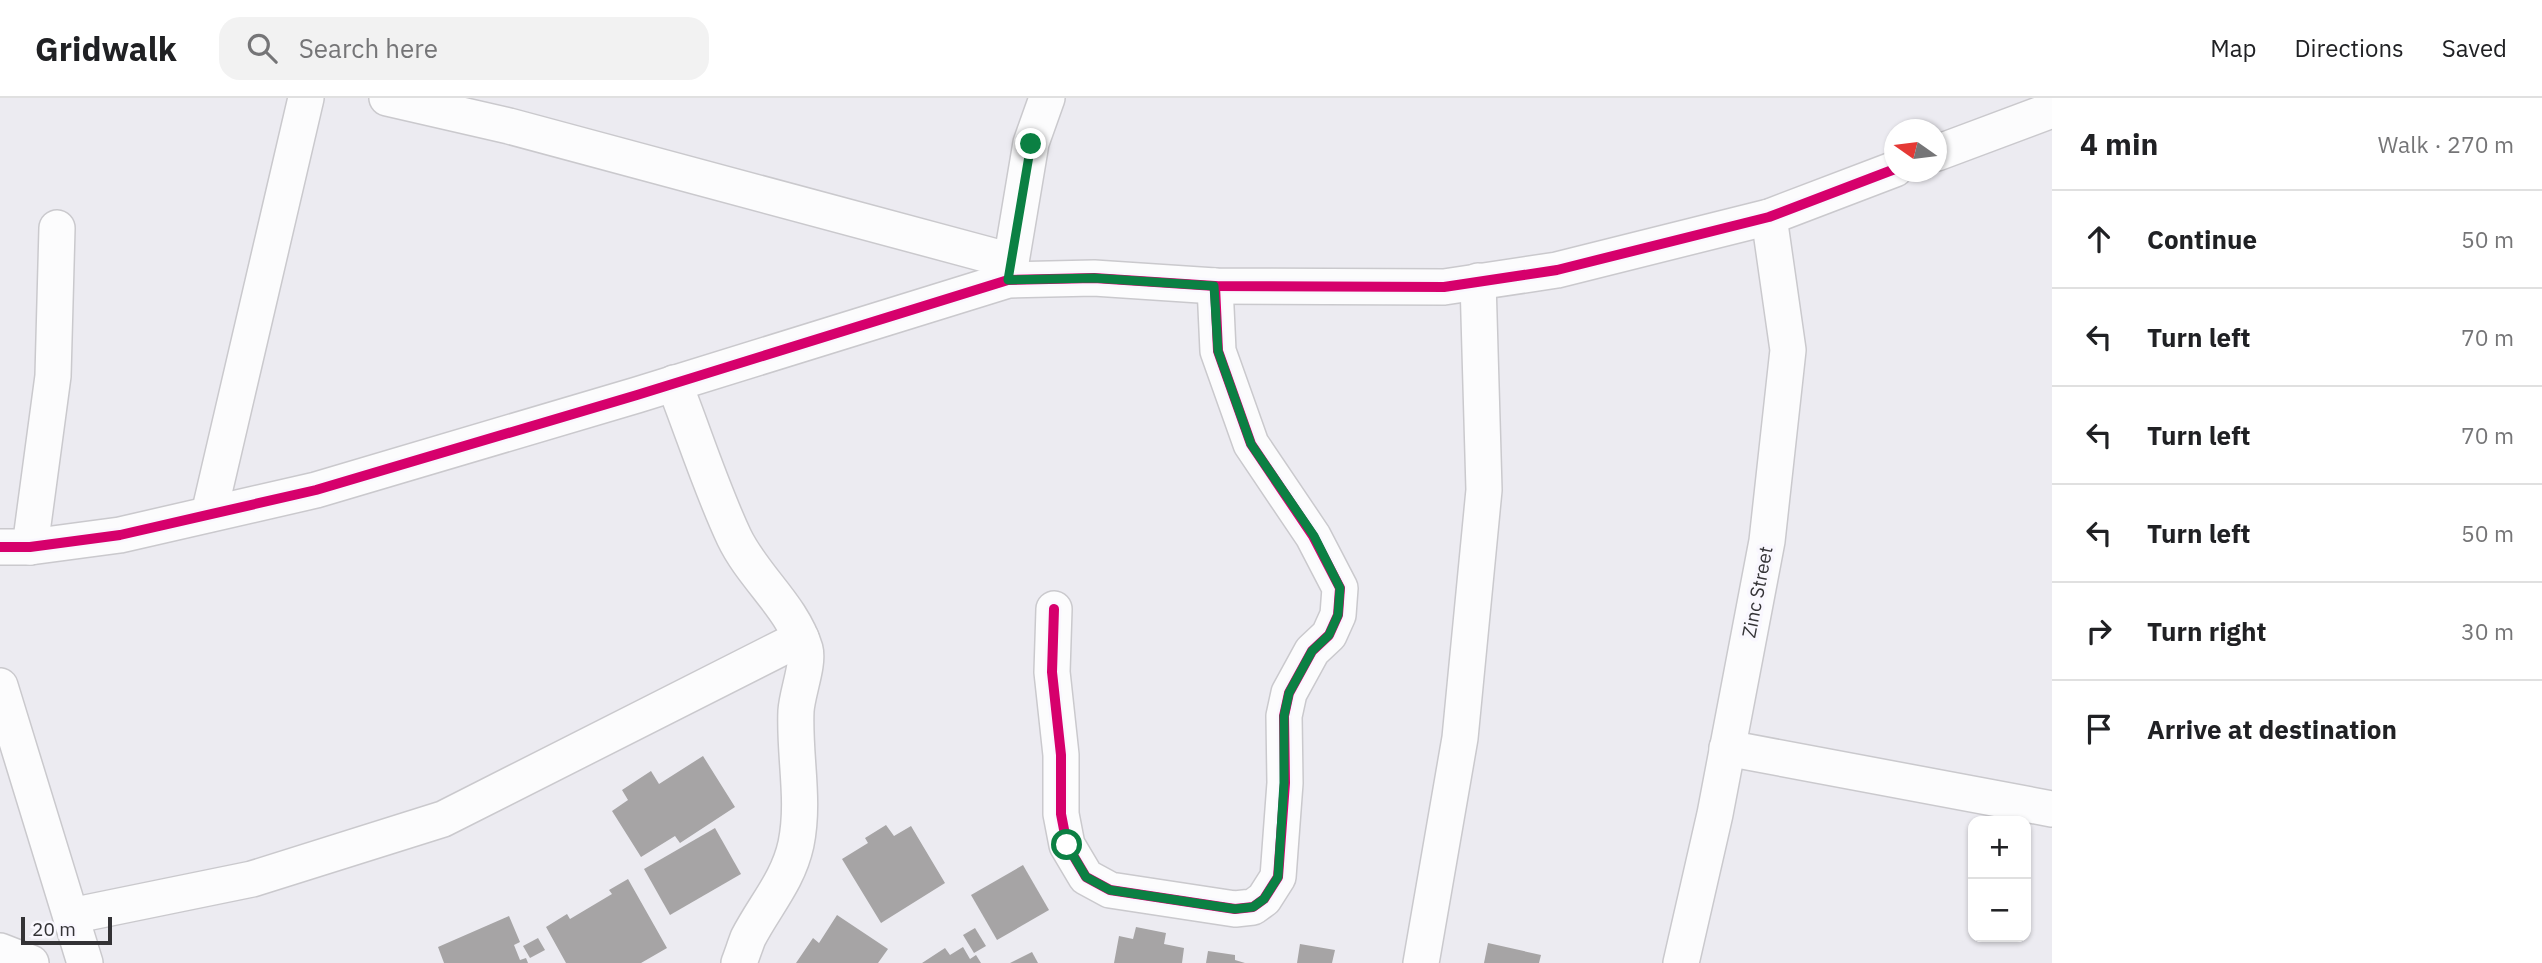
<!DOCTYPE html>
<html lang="en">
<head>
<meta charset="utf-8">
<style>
  body { margin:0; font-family:"IBM Plex Sans",sans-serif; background:#f2f2f2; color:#202124 }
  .controls { position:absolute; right:21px; bottom:21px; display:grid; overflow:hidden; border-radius:14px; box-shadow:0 2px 5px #0004 }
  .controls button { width:63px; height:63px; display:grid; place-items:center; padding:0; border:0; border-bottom:2px solid #e0e0e0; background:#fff; color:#202124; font:35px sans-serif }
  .compass { position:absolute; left:1884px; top:21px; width:63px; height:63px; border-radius:50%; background:#fff; box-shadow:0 2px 5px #0004; rotate:284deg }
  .scale { position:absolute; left:21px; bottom:18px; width:91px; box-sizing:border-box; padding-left:7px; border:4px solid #333235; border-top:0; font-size:19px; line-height:24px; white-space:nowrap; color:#333235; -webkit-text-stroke:5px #f9f7fe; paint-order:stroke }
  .stop { position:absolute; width:21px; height:21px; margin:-16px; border:5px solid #0b8043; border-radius:50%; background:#fff }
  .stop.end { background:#0b8043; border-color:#fff; box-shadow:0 2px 7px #0008 }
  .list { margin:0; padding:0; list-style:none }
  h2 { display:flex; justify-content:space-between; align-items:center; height:91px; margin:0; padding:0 28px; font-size:30px }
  h2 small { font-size:23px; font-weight:400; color:#757577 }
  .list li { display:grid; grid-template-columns:46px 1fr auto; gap:21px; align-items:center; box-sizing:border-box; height:98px; padding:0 28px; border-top:2px solid #e0e0e0 }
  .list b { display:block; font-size:26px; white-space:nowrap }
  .list em { font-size:23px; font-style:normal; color:#757577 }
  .icon { flex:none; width:38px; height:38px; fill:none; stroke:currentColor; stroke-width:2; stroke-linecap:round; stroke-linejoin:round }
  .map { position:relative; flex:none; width:2052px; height:865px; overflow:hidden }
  header { display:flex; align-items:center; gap:42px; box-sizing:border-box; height:98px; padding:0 35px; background:#fff; border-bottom:2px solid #e0e0e0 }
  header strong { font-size:33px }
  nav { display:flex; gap:38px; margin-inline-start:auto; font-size:24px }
  .search { width:490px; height:63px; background:#f2f2f2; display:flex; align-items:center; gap:18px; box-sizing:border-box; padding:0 24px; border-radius:21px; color:#757577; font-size:26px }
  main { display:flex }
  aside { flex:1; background:#fff }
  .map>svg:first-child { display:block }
</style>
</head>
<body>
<header>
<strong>Gridwalk</strong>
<div class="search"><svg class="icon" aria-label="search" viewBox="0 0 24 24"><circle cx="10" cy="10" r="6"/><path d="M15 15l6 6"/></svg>Search here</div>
<nav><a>Map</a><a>Directions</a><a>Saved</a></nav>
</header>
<main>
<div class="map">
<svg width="2052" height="865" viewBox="0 0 2052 865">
  <rect width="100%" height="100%" fill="#ecebf1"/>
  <g fill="#a6a4a5">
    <polygon points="703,658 735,709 680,745 675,738 641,759 612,713 628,702 622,692 651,673 659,686"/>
    <polygon points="886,727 894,738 911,728 945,785 881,825 842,761 868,745 865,740"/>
    <polygon points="715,730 741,776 670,817 644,771"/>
    <polygon points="1023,767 1049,812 997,842 971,797"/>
    <polygon points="628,781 667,850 641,865 566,865 546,829 567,816 570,821 612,796 609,792"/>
    <polygon points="837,817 888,851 878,865 796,865 813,840 819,845"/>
    <polygon points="509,818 520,844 514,847 520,862 526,860 528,865 444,865 438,849"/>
    <polygon points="1136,829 1166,835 1164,846 1184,850 1182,865 1114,865 1119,838 1133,841"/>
    <polygon points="975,830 986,848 974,855 963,837"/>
    <polygon points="538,840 545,852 530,860 523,848"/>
    <polygon points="1488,845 1541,857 1539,865 1484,865"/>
    <polygon points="1300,846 1335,852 1332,865 1297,865"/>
    <polygon points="963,849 970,861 976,857 981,865 922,865 945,850 950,857"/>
    <polygon points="1208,853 1235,857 1235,862 1245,865 1206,865"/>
    <polygon points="1032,854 1038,865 1010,865"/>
  </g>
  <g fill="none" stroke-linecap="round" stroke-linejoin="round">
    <g stroke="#cac9cd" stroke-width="38">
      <g id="minor">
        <polyline points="387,0 509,28 1011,163"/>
        <polyline points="1937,55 2052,12"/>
        <polyline points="1008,182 1031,45 1047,0"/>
        <path d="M 674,285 C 694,336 711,390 734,439 C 753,479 792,508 805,551 C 809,566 797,595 796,613 C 794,658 805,702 796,746 C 788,783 765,807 748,840 C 745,848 742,857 739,865"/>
        <polyline points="209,416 306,0"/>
        <polyline points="0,449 30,449 120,437 316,392 637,297 1008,182 1094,180 1215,188 1444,189 1557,172 1769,119 1895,71"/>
        <polyline points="30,449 53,278 57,130"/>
        <polyline points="1054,511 1052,574 1061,657 1061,716 1067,747 1086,779 1110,792 1235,811 1253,809 1264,801 1278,779 1285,685 1284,618 1289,595 1312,553 1329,537 1338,517 1340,490 1313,438 1251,346 1218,253 1215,188"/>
        <polyline points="0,588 85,865"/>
        <polyline points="1727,650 2052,711"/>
        <polyline points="71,818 252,781 443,721 801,540"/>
        <polyline points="0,853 31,865"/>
        <polyline points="1421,865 1460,640 1484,392 1478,183"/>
        <polyline points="1681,865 1715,716 1767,443 1788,252 1769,119"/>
      </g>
    </g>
    <use href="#minor" stroke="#fcfcfd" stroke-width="35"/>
    <g stroke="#f9f7fe" stroke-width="15">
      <g id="cycleway">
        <polyline points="0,449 30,449 120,437 316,392 637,297 1008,182 1094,180 1215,188 1444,189 1557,172 1769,119 1895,71"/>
        <polyline points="1054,511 1052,574 1061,657 1061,716 1067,747 1086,779 1110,792 1235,811 1253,809 1264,801 1278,779 1285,685 1284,618 1289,595 1312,553 1329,537 1338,517 1340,490 1313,438 1251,346 1218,253 1215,188"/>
      </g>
    </g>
    <use href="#cycleway" stroke="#d6006c" stroke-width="10"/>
  </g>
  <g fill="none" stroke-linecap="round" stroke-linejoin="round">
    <polyline stroke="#0b8043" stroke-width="9" points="1031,46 1008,182 1094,180 1214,188 1218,253 1251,346 1314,438 1340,490 1338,517 1329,537 1312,553 1289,595 1284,618 1284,685 1278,779 1264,801 1253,809 1235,811 1110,792 1086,779 1067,747"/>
  </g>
  <g text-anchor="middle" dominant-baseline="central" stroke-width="7" stroke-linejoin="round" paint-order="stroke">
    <g font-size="19" fill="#333235" stroke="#f9f7fe">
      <text transform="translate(1757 494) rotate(-79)">Zinc Street</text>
    </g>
  </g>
</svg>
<div class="controls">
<button>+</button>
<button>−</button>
</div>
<svg class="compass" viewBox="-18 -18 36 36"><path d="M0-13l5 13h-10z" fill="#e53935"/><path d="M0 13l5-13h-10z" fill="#757577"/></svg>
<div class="scale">20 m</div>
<div class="stop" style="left:1067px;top:747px"></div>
<div class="stop end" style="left:1031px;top:46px"></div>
</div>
<aside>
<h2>4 min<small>Walk · 270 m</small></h2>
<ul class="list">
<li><svg class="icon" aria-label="ahead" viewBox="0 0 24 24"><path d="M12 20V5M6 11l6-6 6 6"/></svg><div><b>Continue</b></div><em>50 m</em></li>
<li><svg class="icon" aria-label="left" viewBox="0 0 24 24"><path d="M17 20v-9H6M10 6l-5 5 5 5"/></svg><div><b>Turn left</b></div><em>70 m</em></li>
<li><svg class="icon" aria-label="left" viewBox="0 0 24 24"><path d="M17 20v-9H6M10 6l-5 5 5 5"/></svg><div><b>Turn left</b></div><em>70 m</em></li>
<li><svg class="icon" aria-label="left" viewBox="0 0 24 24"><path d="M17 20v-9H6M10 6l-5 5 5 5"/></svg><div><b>Turn left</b></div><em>50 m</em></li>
<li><svg class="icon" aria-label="right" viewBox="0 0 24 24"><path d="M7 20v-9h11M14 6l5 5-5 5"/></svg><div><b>Turn right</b></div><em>30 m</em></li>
<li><svg class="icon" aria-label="arrive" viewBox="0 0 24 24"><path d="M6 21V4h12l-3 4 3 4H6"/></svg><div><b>Arrive at destination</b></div></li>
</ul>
</aside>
</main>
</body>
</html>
